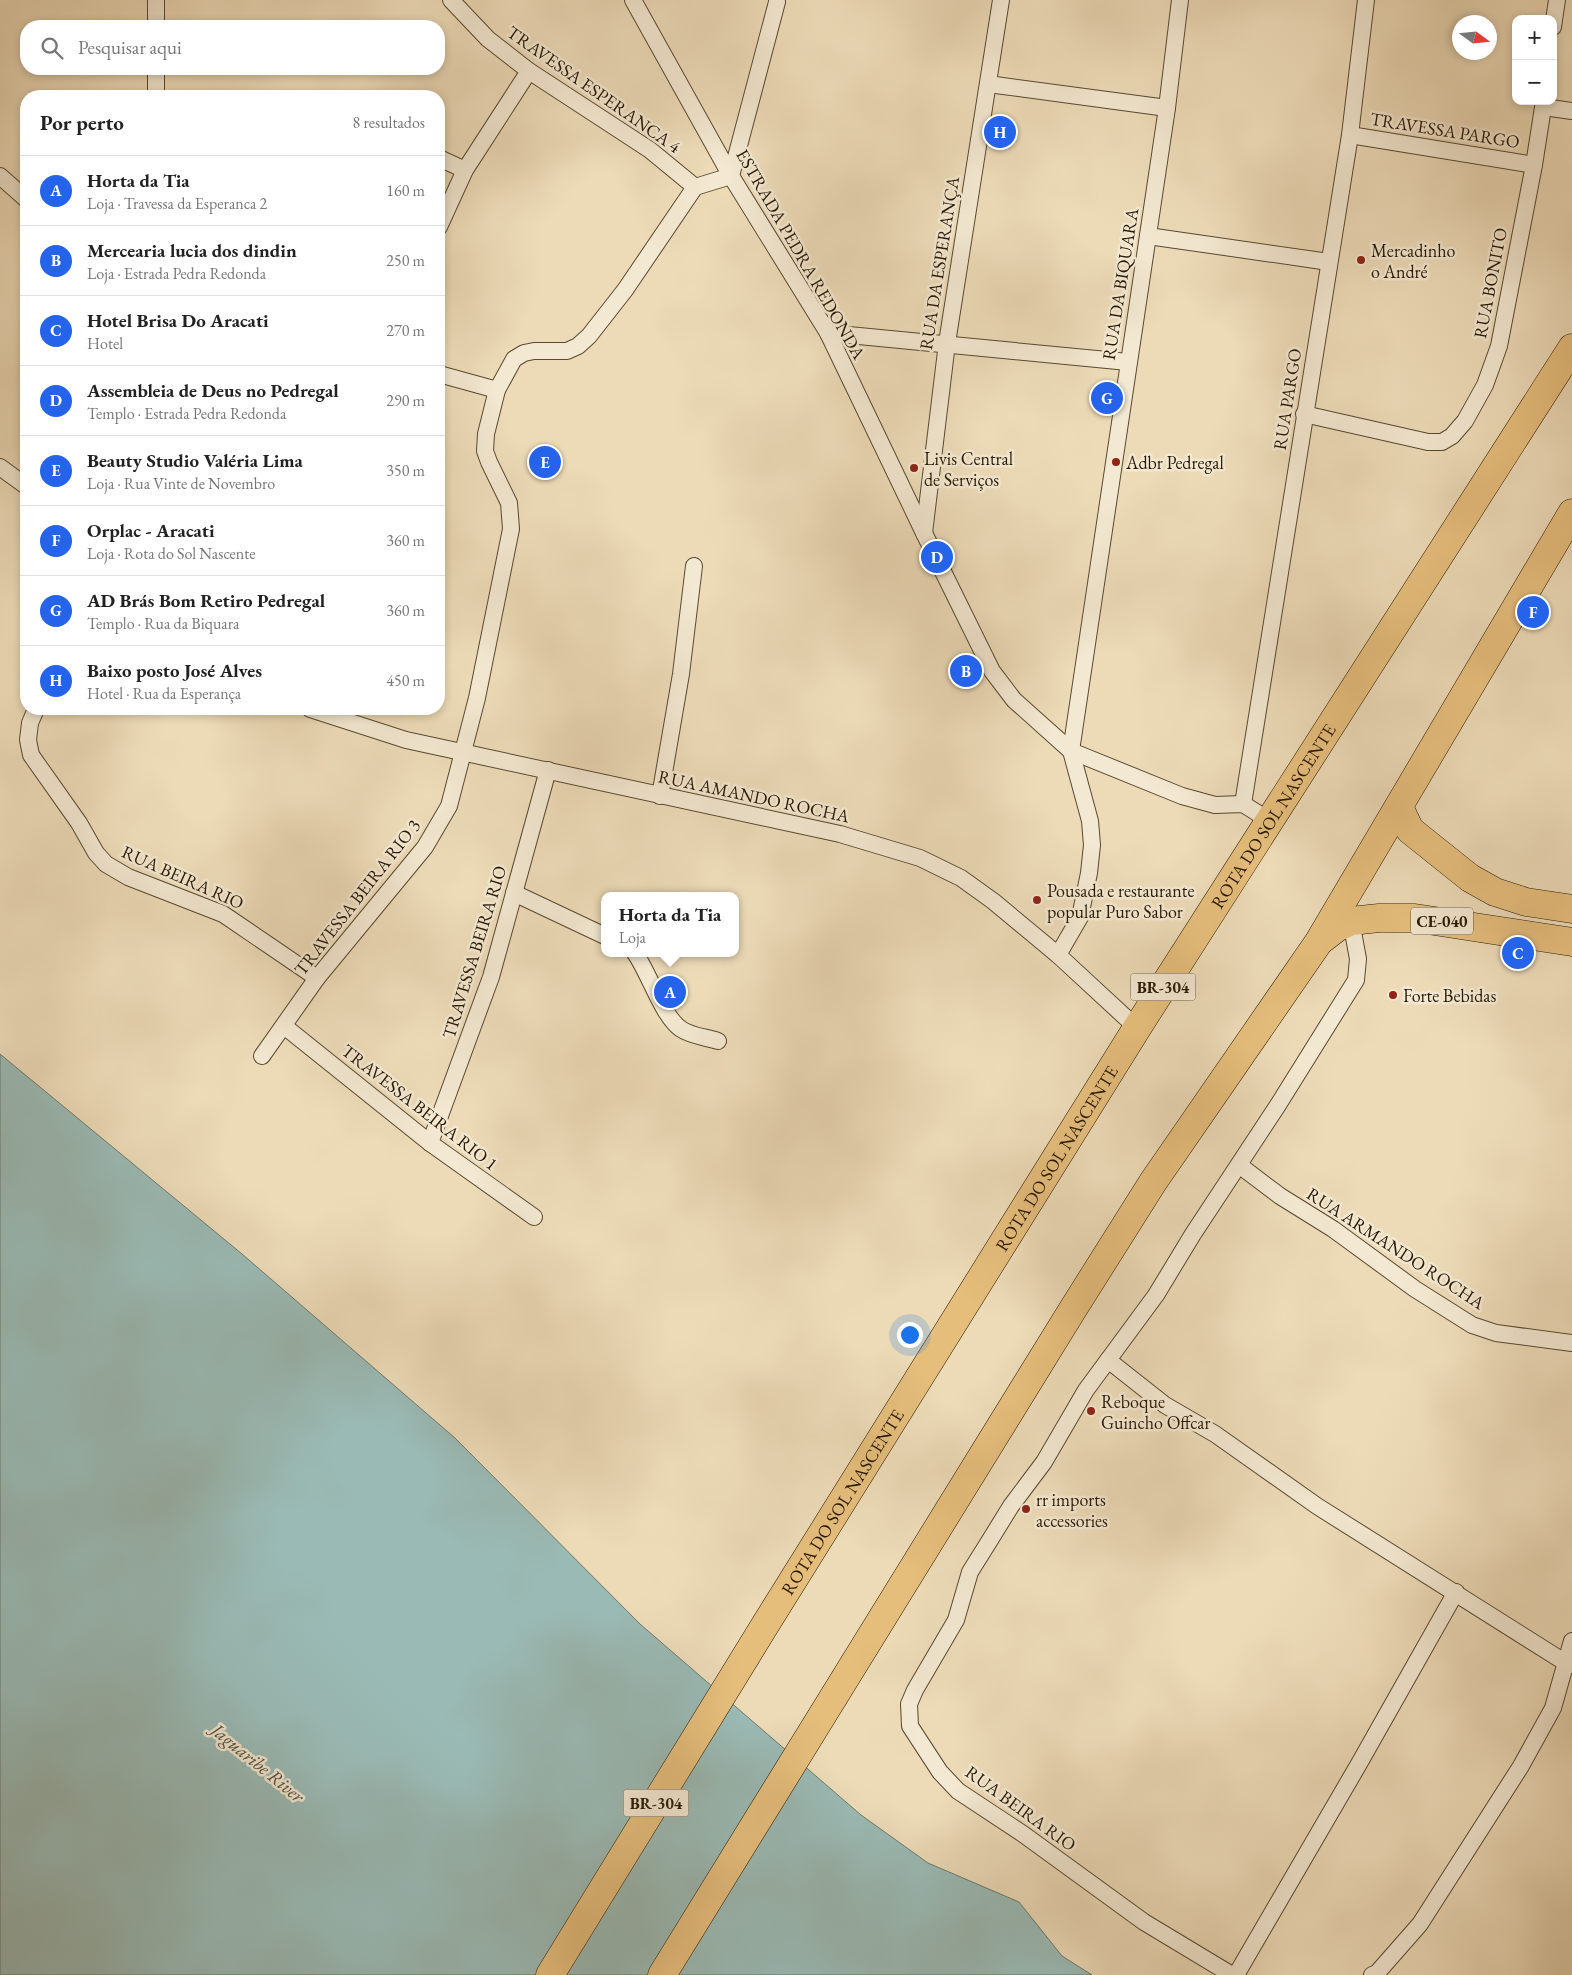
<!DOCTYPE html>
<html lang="pt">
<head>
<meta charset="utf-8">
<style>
  body { margin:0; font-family:"EB Garamond",serif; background:#f2f2f2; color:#222 }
  .controls { position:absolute; right:15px; top:15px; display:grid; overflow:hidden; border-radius:10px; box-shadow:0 2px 8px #0003 }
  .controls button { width:45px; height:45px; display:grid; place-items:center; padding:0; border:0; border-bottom:1px solid #e0e0e0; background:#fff; color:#222; font:25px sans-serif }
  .compass { position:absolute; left:1452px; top:15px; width:45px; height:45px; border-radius:50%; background:#fff; box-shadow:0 2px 8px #0003; rotate:105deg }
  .you { position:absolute; left:909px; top:1334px; width:18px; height:18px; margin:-12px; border:4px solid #fff; border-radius:50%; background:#1a73e8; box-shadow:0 0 0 8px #1a73e833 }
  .badge { display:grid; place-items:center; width:32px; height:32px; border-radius:50%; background:#2563eb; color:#fff; font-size:16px; font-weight:700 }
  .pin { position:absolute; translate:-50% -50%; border:2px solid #fff; box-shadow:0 1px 5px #0006 }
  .popup { position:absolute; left:601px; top:892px; width:138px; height:65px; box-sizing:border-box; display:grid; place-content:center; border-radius:10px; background:#fff; filter:drop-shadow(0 1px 4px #0005); font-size:16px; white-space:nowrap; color:#767676 }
  .popup b { font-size:19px; color:#222 }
  .popup::after { content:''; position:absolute; left:50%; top:100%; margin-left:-10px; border:10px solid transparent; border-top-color:#fff }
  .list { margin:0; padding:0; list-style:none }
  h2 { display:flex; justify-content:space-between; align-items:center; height:65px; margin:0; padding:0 20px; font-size:21px }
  h2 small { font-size:16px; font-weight:400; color:#767676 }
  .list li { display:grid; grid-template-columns:32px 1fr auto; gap:15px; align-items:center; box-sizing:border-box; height:70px; padding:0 20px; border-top:1px solid #e0e0e0 }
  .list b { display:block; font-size:19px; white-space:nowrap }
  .list p { margin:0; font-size:16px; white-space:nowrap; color:#767676 }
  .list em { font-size:16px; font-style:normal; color:#767676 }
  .icon { flex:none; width:28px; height:28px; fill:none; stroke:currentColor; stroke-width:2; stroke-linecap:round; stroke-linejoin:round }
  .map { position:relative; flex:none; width:1572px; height:1975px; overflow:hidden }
  .search { position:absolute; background:#fff; box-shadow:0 2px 8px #0003; left:20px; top:20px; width:425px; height:55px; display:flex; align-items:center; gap:12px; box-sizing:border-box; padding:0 18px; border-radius:20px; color:#767676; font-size:19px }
  .panel { position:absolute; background:#fff; box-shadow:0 2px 8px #0003; left:20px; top:90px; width:425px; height:625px; border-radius:20px }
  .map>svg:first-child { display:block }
</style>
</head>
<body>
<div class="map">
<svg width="1572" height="1975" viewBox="0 0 1572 1975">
  <rect width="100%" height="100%" fill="#eddbb8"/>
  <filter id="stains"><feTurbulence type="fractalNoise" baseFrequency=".004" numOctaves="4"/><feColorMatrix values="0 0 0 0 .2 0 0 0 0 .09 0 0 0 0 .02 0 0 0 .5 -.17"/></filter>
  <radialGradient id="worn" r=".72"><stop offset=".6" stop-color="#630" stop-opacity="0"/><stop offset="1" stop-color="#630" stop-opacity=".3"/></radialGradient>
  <polygon fill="#9abab5" stroke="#6c796e" points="0,1054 242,1254 455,1438 640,1624 861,1815 928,1863 1019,1902 1062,1956 1092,1975 0,1975"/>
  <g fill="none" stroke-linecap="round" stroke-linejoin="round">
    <g stroke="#584930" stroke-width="18">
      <g id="street">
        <polyline points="451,0 488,39 529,71 650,150 695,187"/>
        <polyline points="633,0 731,176 828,333 924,533 992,671 1014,700 1071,751 1090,821 1092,845 1089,873 1080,917 1058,955"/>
        <polyline points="1180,0 1167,108 1071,751 1182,796 1215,805 1243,804 1270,821"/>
        <polyline points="156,26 156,0"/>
        <polyline points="1553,27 1557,0"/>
        <polyline points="988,84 1167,108"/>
        <polyline points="156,96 156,69"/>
        <polyline points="1544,107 1572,111"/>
        <polyline points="1350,135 1534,165"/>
        <polyline points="439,158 465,170"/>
        <polyline points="0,176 26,199"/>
        <polyline points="439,227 465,170 529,71"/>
        <polyline points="1148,236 1329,262"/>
        <polyline points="828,333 1128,362"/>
        <polyline points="439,374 497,390"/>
        <polyline points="1304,414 1428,442 1442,442 1452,436 1465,421 1485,385 1499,346 1534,165 1544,101"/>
        <polyline points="0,467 26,486"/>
        <polyline points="924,533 947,343 1001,0"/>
        <polyline points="36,709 30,723 28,740 31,755 79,823 96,853 106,864 128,877 223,914 317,978"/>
        <polyline points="310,709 406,740 840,834 920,858 961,878 993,901 1058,955 1137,1028"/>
        <polyline points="660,796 681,674 694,566"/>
        <polyline points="1243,804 1350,135 1366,0"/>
        <polyline points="514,893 605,936"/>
        <path d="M 635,953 C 649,973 663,1017 681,1029 C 691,1036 706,1037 718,1041"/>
        <polyline points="284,1026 430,1143 534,1217"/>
        <polyline points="262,1056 317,978 425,847 449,806 477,698 511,529 509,503 489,462 485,451 486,434 497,390 514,359 524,353 534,351 567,351 578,346 589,336 625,290 695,187 731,176 777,2"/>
        <polyline points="430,1143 491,977 548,770"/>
        <polyline points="1239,1165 1280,1196 1333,1229 1415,1289 1472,1325 1496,1333 1572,1343"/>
        <polyline points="1108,1360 1165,1405 1215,1434 1317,1506 1566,1663 1572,1665"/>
        <polyline points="1232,1975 1144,1922 1023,1834 958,1791 940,1772 910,1726 909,1704 915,1690 956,1620 970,1572 990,1540 1011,1506 1044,1462 1086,1390 1156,1295 1193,1234 1278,1105 1356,980 1358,959 1351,921"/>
        <polyline points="1236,1975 1360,1762 1456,1592"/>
        <polyline points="1372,1975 1377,1973 1420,1924 1521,1766 1553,1708 1572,1641"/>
      </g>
    </g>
    <g stroke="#271803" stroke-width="29">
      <g id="highway">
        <polyline points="1399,807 1410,830 1470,878 1495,892 1526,902 1572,909"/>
        <polyline points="1321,940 1338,927 1351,921 1379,918 1415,918 1572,942"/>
        <path id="s1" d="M 550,1975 L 762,1630 L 1137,1028 L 1572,348"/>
        <polyline points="662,1975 1073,1309 1153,1182 1318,943 1572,513"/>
      </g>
    </g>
    <use href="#street" stroke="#f3e8d1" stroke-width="16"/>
    <use href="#highway" stroke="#e6be7c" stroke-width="28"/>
  </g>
  <g fill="#8f2418" stroke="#f3e8d1" stroke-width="2">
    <circle cx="1361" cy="260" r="5"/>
    <circle cx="1116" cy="462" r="5"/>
    <circle cx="914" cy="468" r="5"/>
    <circle cx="1037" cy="900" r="5"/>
    <circle cx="1393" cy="995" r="5"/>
    <circle cx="1091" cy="1411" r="5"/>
    <circle cx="1026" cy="1509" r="5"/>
  </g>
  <g text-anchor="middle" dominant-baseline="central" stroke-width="5" stroke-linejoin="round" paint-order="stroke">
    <g fill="#f3e8d1" stroke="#645641" stroke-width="1">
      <rect x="1411" y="907.5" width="62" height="27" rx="4"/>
      <rect x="1130.5" y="973.5" width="65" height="27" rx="4"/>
      <rect x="623.5" y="1789.5" width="65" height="27" rx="4"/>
    </g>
    <g font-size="16" font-weight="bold" fill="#271803">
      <text x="1442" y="921">CE-040</text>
      <text x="1163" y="987">BR-304</text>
      <text x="656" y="1803">BR-304</text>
    </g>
    <g font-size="18" fill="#271803" stroke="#f3e8d1">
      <text transform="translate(594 89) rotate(35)">TRAVESSA ESPERANCA 4</text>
      <text transform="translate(1445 130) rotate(9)">TRAVESSA PARGO</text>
      <text transform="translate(801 254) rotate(60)">ESTRADA PEDRA REDONDA</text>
      <text transform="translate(939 263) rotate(-81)">RUA DA ESPERANÇA</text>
      <text transform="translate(1490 283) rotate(-79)">RUA BONITO</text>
      <text transform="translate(1120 284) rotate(-81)">RUA DA BIQUARA</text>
      <text transform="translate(1287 399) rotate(-81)">RUA PARGO</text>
      <text transform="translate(754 796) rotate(12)">RUA AMANDO ROCHA</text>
      <text stroke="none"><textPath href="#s1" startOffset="1366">ROTA DO SOL NASCENTE</textPath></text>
      <text transform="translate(183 877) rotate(24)">RUA BEIRA RIO</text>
      <text transform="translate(357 897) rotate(-52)">TRAVESSA BEIRA RIO 3</text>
      <text transform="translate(474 952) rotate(-73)">TRAVESSA BEIRA RIO</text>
      <text transform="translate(420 1107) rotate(38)">TRAVESSA BEIRA RIO 1</text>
      <text stroke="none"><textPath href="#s1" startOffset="961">ROTA DO SOL NASCENTE</textPath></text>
      <text transform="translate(1396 1248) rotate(33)">RUA ARMANDO ROCHA</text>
      <text stroke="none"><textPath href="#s1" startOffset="556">ROTA DO SOL NASCENTE</textPath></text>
      <text transform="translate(1021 1808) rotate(36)">RUA BEIRA RIO</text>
    </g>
    <g font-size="18" fill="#271803" stroke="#f3e8d1" text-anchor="start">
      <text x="1371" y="250">Mercadinho<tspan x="1371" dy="21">o André</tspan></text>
      <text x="924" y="458">Livis Central<tspan x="924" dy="21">de Serviços</tspan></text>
      <text x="1126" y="462">Adbr Pedregal</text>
      <text x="1047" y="890">Pousada e restaurante<tspan x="1047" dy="21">popular Puro Sabor</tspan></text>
      <text x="1403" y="995">Forte Bebidas</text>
      <text x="1101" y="1401">Reboque<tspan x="1101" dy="21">Guincho Offcar</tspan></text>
      <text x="1036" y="1499">rr imports<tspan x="1036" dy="21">accessories</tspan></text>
    </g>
    <g font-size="19" font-style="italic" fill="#4f5141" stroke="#f3e8d1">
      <text transform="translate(258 1763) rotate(39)">Jaguaribe River</text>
    </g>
  </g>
  <rect width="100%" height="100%" filter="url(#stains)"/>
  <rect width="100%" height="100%" fill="url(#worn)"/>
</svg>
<div class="controls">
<button>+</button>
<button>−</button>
</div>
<svg class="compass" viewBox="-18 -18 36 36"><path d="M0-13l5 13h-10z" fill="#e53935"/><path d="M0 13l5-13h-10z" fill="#767676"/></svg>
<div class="you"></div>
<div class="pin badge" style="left:670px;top:992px">A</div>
<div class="popup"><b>Horta da Tia</b>Loja</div>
<div class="pin badge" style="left:966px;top:671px">B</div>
<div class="pin badge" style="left:1518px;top:953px">C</div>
<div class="pin badge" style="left:937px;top:557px">D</div>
<div class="pin badge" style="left:545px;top:462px">E</div>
<div class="pin badge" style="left:1533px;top:612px">F</div>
<div class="pin badge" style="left:1107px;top:398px">G</div>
<div class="pin badge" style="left:1000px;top:132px">H</div>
<div class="search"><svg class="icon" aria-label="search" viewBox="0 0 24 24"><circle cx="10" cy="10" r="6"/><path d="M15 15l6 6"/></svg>Pesquisar aqui</div>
<section class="panel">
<h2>Por perto<small>8 resultados</small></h2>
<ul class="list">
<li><span class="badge">A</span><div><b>Horta da Tia</b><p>Loja · Travessa da Esperanca 2</p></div><em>160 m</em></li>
<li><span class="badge">B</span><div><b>Mercearia lucia dos dindin</b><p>Loja · Estrada Pedra Redonda</p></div><em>250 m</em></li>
<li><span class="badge">C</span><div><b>Hotel Brisa Do Aracati</b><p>Hotel</p></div><em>270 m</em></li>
<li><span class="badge">D</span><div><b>Assembleia de Deus no Pedregal</b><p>Templo · Estrada Pedra Redonda</p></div><em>290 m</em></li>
<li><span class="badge">E</span><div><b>Beauty Studio Valéria Lima</b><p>Loja · Rua Vinte de Novembro</p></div><em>350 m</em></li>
<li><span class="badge">F</span><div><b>Orplac - Aracati</b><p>Loja · Rota do Sol Nascente</p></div><em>360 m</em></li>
<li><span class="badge">G</span><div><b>AD Brás Bom Retiro Pedregal</b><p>Templo · Rua da Biquara</p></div><em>360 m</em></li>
<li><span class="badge">H</span><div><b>Baixo posto José Alves</b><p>Hotel · Rua da Esperança</p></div><em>450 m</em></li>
</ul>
</section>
</div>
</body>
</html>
